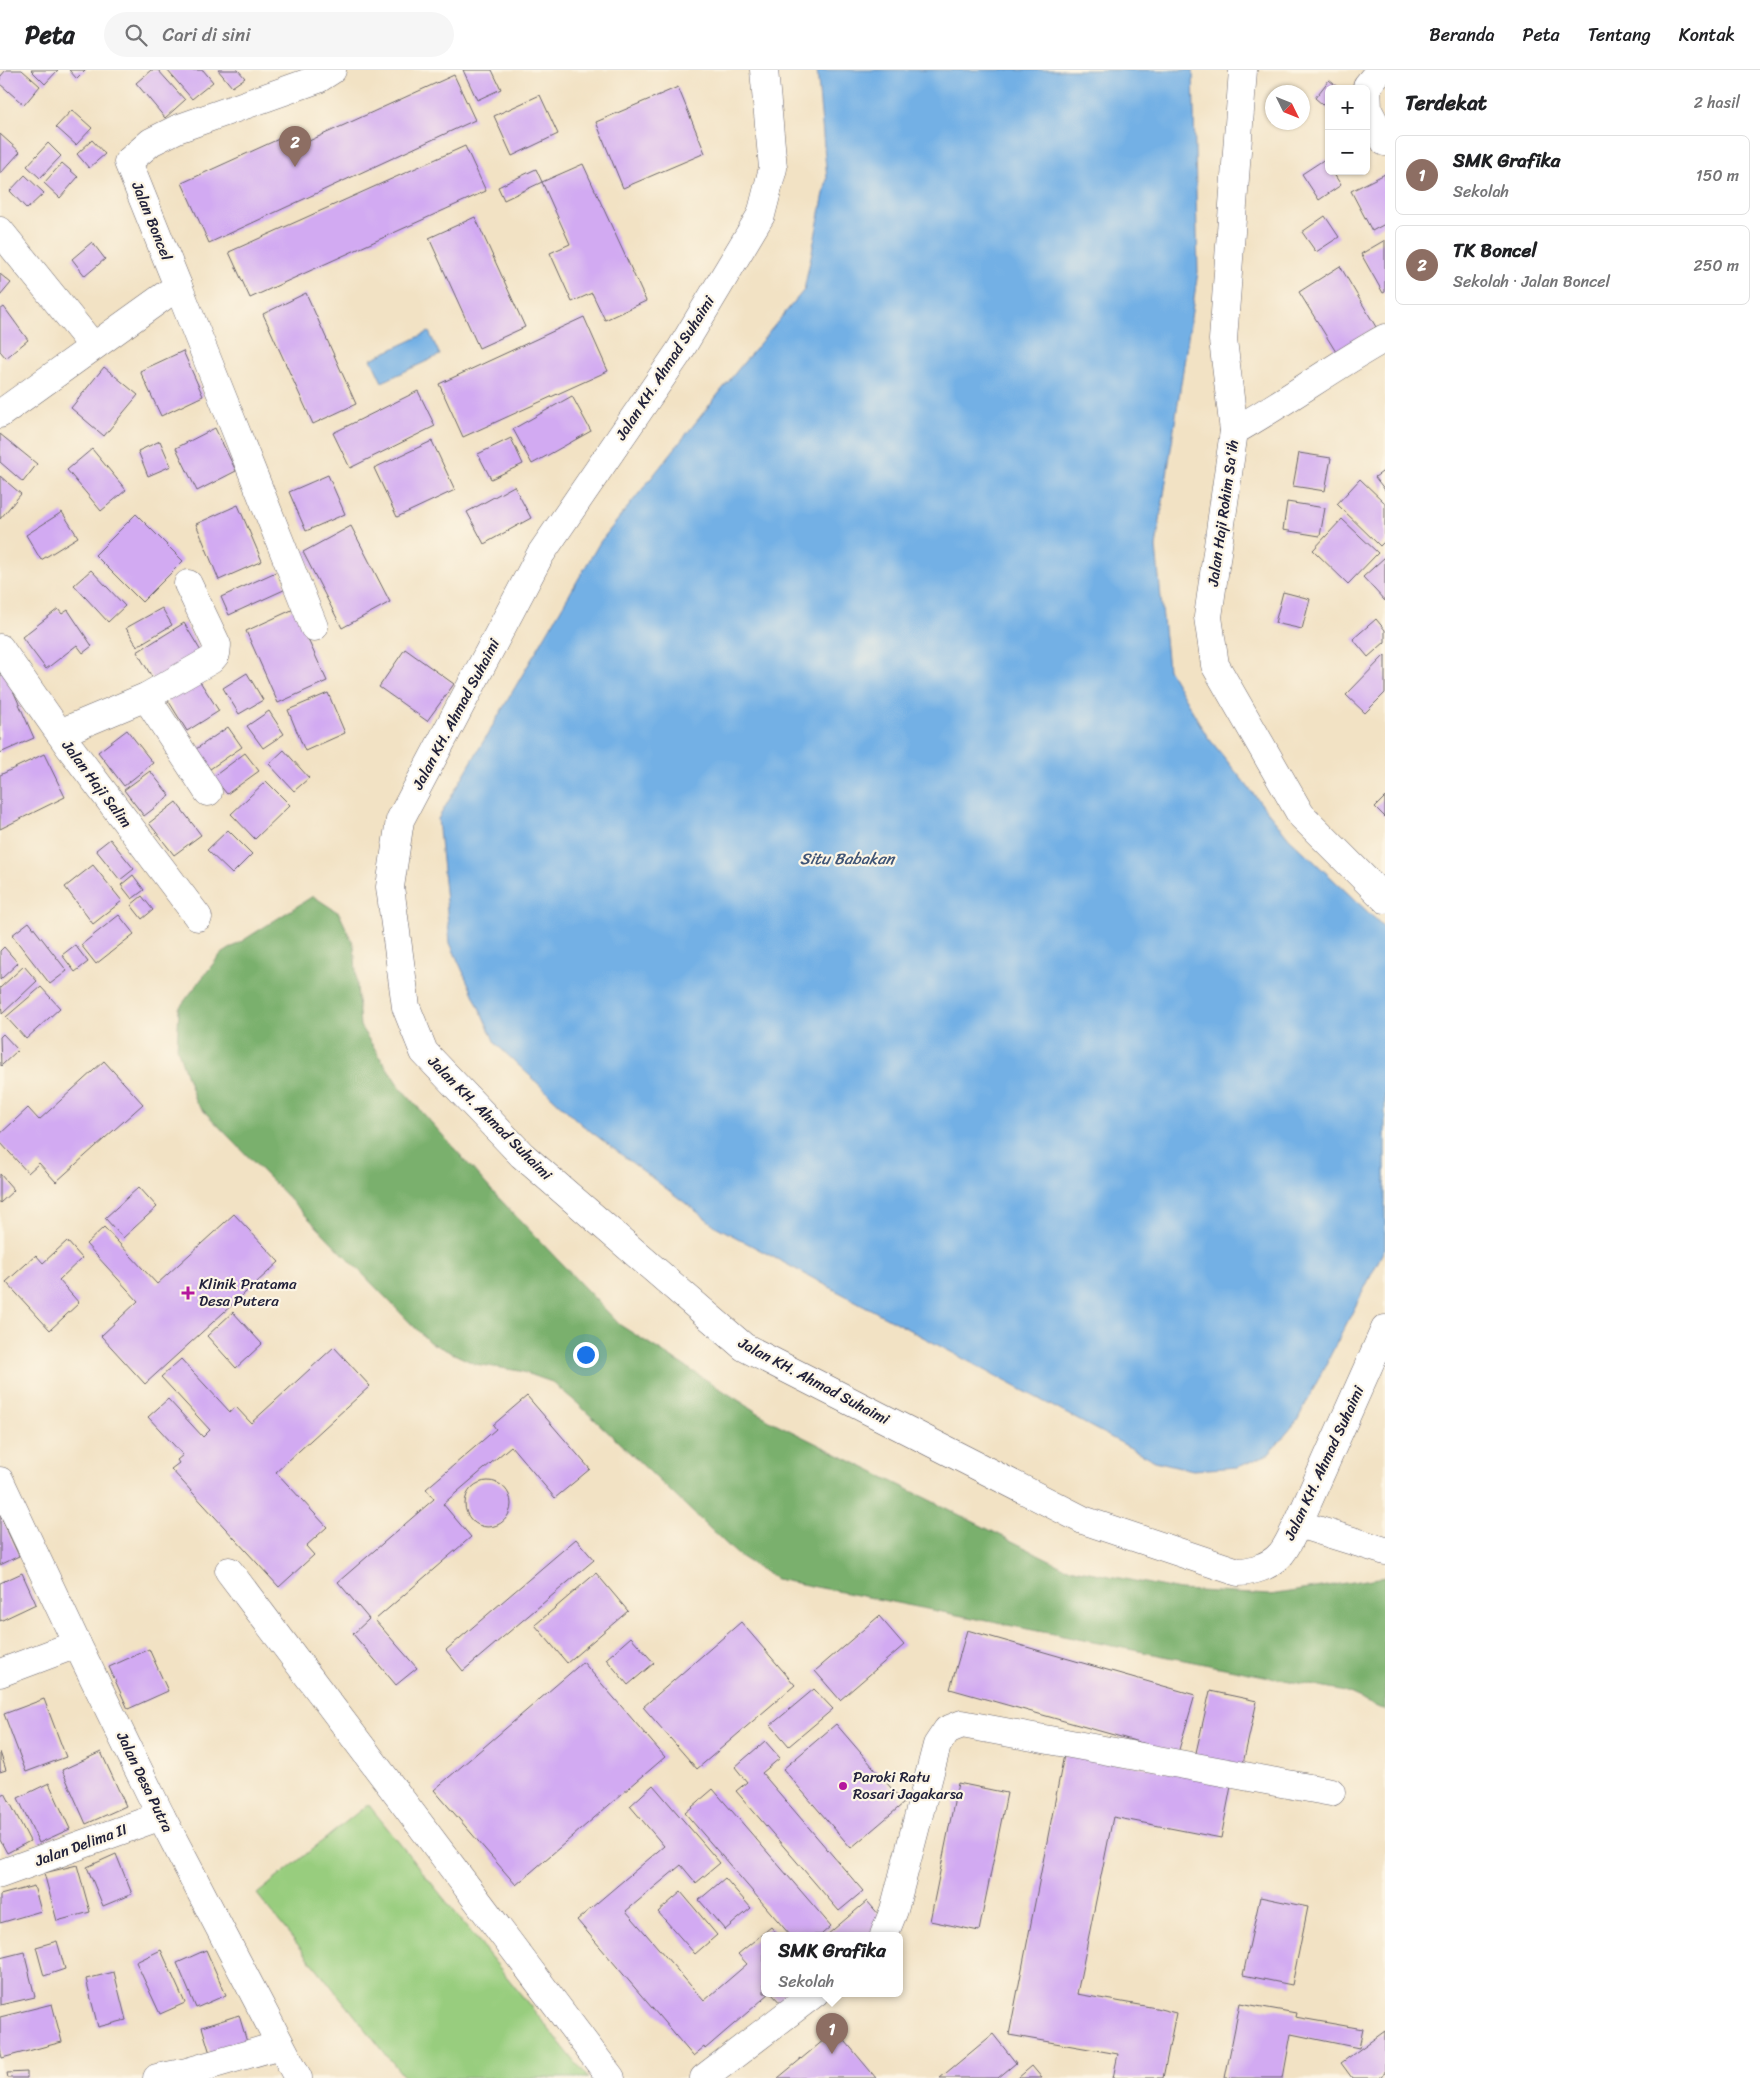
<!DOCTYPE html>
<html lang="id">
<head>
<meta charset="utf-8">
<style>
  body { margin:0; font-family:Sriracha,sans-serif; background:#f6f6f6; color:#202124 }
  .controls { position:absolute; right:15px; top:15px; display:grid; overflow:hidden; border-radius:8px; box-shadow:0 1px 4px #0004 }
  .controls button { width:45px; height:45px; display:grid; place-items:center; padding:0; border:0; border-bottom:1px solid #e0e0e0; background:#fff; color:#202124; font:25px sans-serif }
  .compass { position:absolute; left:1265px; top:15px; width:45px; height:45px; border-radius:50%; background:#fff; box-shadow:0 1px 4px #0004; rotate:133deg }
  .you { position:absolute; left:585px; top:1284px; width:18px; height:18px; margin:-12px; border:4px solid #fff; border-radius:50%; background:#1a73e8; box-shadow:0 0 0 8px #1a73e833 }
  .badge { display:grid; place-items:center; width:32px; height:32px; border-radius:50%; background:#0f766e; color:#fff; font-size:16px; font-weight:700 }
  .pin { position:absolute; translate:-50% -41px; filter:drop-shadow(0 1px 2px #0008) }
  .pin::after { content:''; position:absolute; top:26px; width:18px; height:15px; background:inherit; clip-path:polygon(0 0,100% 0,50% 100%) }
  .popup { position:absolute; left:761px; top:1862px; width:142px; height:65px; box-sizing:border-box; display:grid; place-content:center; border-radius:8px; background:#fff; filter:drop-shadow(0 1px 4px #0005); font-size:16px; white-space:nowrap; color:#757577 }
  .popup b { font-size:19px; color:#202124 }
  .popup::after { content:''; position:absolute; left:50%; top:100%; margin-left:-10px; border:10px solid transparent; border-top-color:#fff }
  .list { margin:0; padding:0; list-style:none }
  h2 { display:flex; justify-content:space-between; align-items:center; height:65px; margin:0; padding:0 20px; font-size:21px }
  h2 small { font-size:16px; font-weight:400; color:#757577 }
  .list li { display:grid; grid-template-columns:32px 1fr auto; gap:15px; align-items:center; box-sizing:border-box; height:80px; margin:0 10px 10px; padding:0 10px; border:1px solid #e0e0e0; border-radius:8px }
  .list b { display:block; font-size:19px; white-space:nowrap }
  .list p { margin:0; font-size:16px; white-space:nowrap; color:#757577 }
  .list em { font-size:16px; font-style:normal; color:#757577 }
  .icon { flex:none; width:28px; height:28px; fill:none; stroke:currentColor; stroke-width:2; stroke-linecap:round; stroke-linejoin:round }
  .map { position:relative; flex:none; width:1385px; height:2008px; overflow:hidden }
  header { display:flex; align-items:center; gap:30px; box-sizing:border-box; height:70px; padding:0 25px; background:#fff; border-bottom:1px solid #e0e0e0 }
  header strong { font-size:24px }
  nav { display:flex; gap:28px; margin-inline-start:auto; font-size:18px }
  .search { width:350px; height:45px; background:#f6f6f6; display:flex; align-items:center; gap:12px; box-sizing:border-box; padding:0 18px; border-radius:28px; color:#757577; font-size:19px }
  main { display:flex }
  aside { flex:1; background:#fff }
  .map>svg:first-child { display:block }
</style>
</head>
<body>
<header>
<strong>Peta</strong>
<div class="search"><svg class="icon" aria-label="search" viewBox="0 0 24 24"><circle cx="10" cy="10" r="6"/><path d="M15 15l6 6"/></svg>Cari di sini</div>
<nav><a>Beranda</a><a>Peta</a><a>Tentang</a><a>Kontak</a></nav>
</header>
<main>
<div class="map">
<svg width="1385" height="2008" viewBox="0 0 1385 2008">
  <rect width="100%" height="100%" fill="#fcf5e5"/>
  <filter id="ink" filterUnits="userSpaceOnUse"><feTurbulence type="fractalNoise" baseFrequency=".02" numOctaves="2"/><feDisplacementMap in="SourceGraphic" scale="10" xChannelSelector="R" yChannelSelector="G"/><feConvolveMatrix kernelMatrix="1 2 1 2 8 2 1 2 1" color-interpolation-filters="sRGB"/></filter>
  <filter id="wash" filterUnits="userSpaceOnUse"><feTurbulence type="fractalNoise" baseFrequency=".0096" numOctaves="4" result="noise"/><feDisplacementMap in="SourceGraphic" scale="20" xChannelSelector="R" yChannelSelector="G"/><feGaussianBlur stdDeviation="1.12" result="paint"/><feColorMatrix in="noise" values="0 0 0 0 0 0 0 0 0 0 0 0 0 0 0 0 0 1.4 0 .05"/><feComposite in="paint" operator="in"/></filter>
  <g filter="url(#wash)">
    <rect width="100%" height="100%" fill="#f2e2c4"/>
    <polygon fill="#98cd7e" stroke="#5d785c" points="368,1734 588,2008 405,2008 257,1824"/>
    <polygon fill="#7ab06d" stroke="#4e6954" points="313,826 339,843 354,875 360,956 399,1016 493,1122 620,1255 771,1351 1064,1497 1180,1520 1270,1525 1385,1507 1385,1640 1345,1622 776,1509 738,1485 577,1333 552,1312 520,1301 475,1294 429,1272 196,1033 177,978 179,938 220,885"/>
    <g fill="#73b0e5" stroke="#4a6990">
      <polygon points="817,0 1193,0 1198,202 1156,477 1168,599 1207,666 1289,768 1385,858 1385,1178 1297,1351 1269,1384 1238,1397 1193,1400 1155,1391 717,1157 581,1054 495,973 450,873 438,749 600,472 740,297 804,220 827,109"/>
      <polygon points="429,262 440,285 382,312 371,289"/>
    </g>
    <g id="blocks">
      <g fill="#d2aaf2">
        <polygon points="6,0 22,0 40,16 24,35 0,14 0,7"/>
        <polygon points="31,0 58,0 45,14"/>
        <polygon points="69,0 86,0 77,9"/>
        <polygon points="151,0 158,0 185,30 165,48 136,13"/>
        <polygon points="167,0 203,0 213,12 192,29"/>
        <polygon points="218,0 238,0 245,8 232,17"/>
        <polygon points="463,0 492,0 501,19 477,30"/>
        <polygon points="454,5 475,50 209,173 182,113 281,68 287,81"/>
        <polygon points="1329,10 1340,19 1329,19 1329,40 1315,28"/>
        <polygon points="678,17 705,83 623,118 596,52"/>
        <polygon points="540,25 558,64 512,86 494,46"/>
        <polygon points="72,40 92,58 76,75 56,57"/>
        <polygon points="0,64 20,82 0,104"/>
        <polygon points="92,70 105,84 89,98 77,84"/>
        <polygon points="48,73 61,86 40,108 27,96"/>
        <polygon points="465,76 486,121 250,228 229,182"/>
        <polygon points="1325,89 1329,95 1329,101 1332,101 1341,115 1319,130 1302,104"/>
        <polygon points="62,93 78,107 60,128 44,113"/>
        <polygon points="583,94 646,231 605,250 592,223 572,232 550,183 570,174 542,112"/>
        <polygon points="536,99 542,112 504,130 498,117"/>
        <polygon points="1385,104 1385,154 1372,161 1351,121"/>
        <polygon points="25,105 44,123 27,139 10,121"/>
        <polygon points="1325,146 1339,167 1316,182 1302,162"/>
        <polygon points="475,147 525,257 479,278 429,168"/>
        <polygon points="1385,170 1385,222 1383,223 1361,184"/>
        <polygon points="92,172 105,189 85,206 72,189"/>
        <polygon points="1340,196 1376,257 1336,282 1299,222"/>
        <polygon points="0,204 11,213 0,226"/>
        <polygon points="306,223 356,334 313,354 263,244"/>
        <polygon points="4,237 28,270 6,288 0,281 0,240"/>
        <polygon points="584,247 608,301 463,367 439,314"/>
        <polygon points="183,281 203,326 161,346 140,301"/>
        <polygon points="104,297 138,325 104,366 71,338"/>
        <polygon points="418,321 435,356 350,398 333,363"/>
        <polygon points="572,326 591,361 532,394 513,359"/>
        <polygon points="215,358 236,401 197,421 176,378"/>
        <polygon points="0,364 37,394 23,412 0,392"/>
        <polygon points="511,368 523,394 491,409 478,384"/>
        <polygon points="160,371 171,396 148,406 138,381"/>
        <polygon points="432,371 455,420 397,447 374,398"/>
        <polygon points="92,379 126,420 101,441 67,400"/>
        <polygon points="1299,383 1331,388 1325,421 1293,416"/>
        <polygon points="1385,400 1385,420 1375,407"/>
        <polygon points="328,405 345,444 306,461 289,422"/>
        <polygon points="0,406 21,424 0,449"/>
        <polygon points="1360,409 1385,433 1385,471 1380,476 1337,434"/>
        <polygon points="514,416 531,448 484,474 467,442"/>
        <polygon points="1287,432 1325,438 1320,466 1283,460"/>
        <polygon points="238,435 262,491 219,510 196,454"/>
        <polygon points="62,442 78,467 41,490 26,465"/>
        <polygon points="136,444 183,491 142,532 95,485"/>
        <polygon points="1342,449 1378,483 1348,514 1313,480"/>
        <polygon points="351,456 390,532 342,558 303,482"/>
        <polygon points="1385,487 1385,531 1363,507"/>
        <polygon points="91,500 125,536 108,552 74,515"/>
        <polygon points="278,501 286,519 229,545 221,527"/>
        <polygon points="1283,522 1310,529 1302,559 1275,553"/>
        <polygon points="162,538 172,555 137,576 126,558"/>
        <polygon points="58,539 62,544 68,540 92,576 83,583 77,575 46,599 22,567"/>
        <polygon points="294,539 327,611 278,633 246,561"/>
        <polygon points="1376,549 1385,560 1385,572 1368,587 1353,569"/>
        <polygon points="184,553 205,588 158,617 137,582"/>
        <polygon points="405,579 454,614 427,651 379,617"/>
        <polygon points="1385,585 1385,623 1365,643 1346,625"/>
        <polygon points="4,600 34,668 0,683 0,602"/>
        <polygon points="247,603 263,630 239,644 223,618"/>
        <polygon points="197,607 219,641 187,661 166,627"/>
        <polygon points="328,623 345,663 305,681 288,640"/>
        <polygon points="269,641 284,664 263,678 247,656"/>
        <polygon points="228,657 242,677 210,699 196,679"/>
        <polygon points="127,660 153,693 124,716 98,682"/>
        <polygon points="284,680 309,708 294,721 269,694"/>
        <polygon points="245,683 259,701 227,724 213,707"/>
        <polygon points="44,684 65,727 0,759 0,705"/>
        <polygon points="150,701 170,726 144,746 124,720"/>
        <polygon points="266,711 290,735 255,769 231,744"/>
        <polygon points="1385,727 1385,747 1375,737"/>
        <polygon points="176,732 201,765 174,785 149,753"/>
        <polygon points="228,760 252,784 232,804 207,780"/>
        <polygon points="110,769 134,799 120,810 96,780"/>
        <polygon points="93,795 122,831 93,854 65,817"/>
        <polygon points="133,805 144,820 132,829 121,815"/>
        <polygon points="142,826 153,840 142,849 131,835"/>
        <polygon points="119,845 134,864 96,894 81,875"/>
        <polygon points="29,852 67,901 50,914 12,865"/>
        <polygon points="75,875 88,892 75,902 62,885"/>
        <polygon points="4,877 18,893 0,910 0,881"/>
        <polygon points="24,896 37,911 2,944 0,918"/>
        <polygon points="41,917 60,938 26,969 6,947"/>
        <polygon points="3,964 18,980 1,996 0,967"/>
        <polygon points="104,991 143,1034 56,1112 39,1093 28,1103 0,1072 0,1064 28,1038 39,1050"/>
        <polygon points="0,1104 14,1120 0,1133"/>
        <polygon points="139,1117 157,1137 123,1168 105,1148"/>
        <polygon points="234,1144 279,1192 145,1314 101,1266 138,1231 86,1174 104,1157 157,1214"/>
        <polygon points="67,1171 82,1188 59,1210 79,1233 50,1260 6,1212 36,1185 43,1193"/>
        <polygon points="233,1242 262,1274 236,1298 207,1266"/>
        <polygon points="334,1277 370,1316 276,1402 327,1457 306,1476 314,1485 279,1517 171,1399 179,1393 177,1390 183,1385 148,1347 168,1329 203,1367 210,1360 161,1307 181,1289 230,1342 236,1337 251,1353"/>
        <polygon points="527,1326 590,1399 555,1428 511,1376 443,1434 471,1467 375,1550 417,1598 396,1615 353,1564 369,1549 338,1512 434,1429 426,1419 496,1359 493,1355"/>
        <circle cx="488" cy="1434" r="23"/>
        <polygon points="0,1445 19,1486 0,1495"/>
        <polygon points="576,1469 594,1490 463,1601 446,1580"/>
        <polygon points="22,1503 36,1534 0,1551 0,1513"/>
        <polygon points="596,1503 628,1541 567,1593 535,1555"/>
        <polygon points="879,1546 904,1575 840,1630 815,1601"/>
        <polygon points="741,1552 795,1615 697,1699 643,1637"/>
        <polygon points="967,1560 1195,1625 1178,1683 950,1619"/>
        <polygon points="631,1567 654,1593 628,1615 606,1589"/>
        <polygon points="149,1579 168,1621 128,1639 109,1597"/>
        <polygon points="583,1592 665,1687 516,1815 434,1720"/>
        <polygon points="814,1619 833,1639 789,1676 771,1655"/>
        <polygon points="1210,1621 1257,1631 1242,1698 1195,1687"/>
        <polygon points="44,1629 66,1687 26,1702 4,1644"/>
        <polygon points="836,1654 904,1733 851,1778 783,1699"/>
        <polygon points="765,1671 780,1688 762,1703 863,1821 839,1841 736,1721 747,1712 735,1697"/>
        <polygon points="0,1682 6,1700 0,1702"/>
        <polygon points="101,1682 126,1736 86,1754 62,1700"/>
        <polygon points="1064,1685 1232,1711 1221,1768 1113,1747 1077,1924 1156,1938 1176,1943 1163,2008 1113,2008 1118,1984 1009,1965"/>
        <polygon points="49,1713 70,1759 39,1773 18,1728"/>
        <polygon points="958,1713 1007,1723 979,1861 930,1851"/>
        <polygon points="653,1715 720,1793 696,1813 681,1795 626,1841 704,1931 747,1894 738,1884 771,1857 778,1865 764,1865 764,1923 770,1923 705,1979 704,1977 693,1986 577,1850 664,1776 630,1736"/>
        <polygon points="713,1719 831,1856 821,1865 790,1865 685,1743"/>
        <polygon points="5,1723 30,1771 7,1783 0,1770 0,1725"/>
        <polygon points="116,1784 132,1824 103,1836 87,1797"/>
        <polygon points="77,1795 90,1842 57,1851 44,1803"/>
        <polygon points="725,1808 751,1838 725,1860 699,1830"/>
        <polygon points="34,1816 41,1841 0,1853 0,1825"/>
        <polygon points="681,1822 717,1865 695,1884 658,1842"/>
        <polygon points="1260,1827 1308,1837 1292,1915 1243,1905"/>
        <polygon points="867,1831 888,1855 875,1865 827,1865"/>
        <polygon points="57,1871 65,1899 44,1906 36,1877"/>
        <polygon points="161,1880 185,1933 160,1944 136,1892"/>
        <polygon points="206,1880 226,1925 196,1938 177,1893"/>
        <polygon points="24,1882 35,1927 0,1935 0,1888"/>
        <polygon points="114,1902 126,1950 98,1957 86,1909"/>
        <polygon points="771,1923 803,1923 785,1938"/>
        <polygon points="1240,1933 1296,1943 1295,1947 1363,1959 1359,1978 1291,1964 1283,2008 1225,2008"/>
        <polygon points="52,1934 62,1972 2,1988 0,1979 0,1947"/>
        <polygon points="239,1945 249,1979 212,1990 202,1957"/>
        <polygon points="836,1960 876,2008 778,2008"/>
        <polygon points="1385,1961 1385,2003 1378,2008 1352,2008 1341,1993"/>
        <polygon points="993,1964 1016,1993 998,2008 940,2008"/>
        <polygon points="1032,1996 1042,2008 1018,2008"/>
        <polygon points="27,2002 27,2008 8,2008 7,2003"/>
      </g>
    </g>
  </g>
  <g filter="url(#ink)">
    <use href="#blocks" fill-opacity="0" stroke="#6b656b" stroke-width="1"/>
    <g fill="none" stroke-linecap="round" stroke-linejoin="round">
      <g stroke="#6b656b" stroke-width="29">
        <g id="minor">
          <path d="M 764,0 L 773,98 L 761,145 L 679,282 L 540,485 L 400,750 L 390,817 L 406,937 L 424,982 L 522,1085 L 744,1277 L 1083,1450 L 1238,1502 C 1251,1502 1270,1496 1279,1486 C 1287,1479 1292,1464 1298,1454 L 1385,1259"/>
          <polyline points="1243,0 1223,270 1234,361 1208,547 1215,595 1301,745 1385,829"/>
          <polyline points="1380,0 1367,16 1368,40 1385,72"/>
          <polyline points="0,161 93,276"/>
          <polyline points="178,216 314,557"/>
          <polyline points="0,344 178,216 128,92 151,72 177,59 318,9 332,0"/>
          <path d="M 1234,361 C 1286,332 1333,297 1385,268"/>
          <polyline points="0,578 68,675 198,847"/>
          <polyline points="146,627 208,722"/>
          <polyline points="60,663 146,627 211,590 216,584 217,575 188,514"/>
          <polyline points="0,1411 77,1574 161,1746 298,2008"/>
          <polyline points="1298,1454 1385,1481"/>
          <polyline points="229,1501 611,2008"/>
          <polyline points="0,1603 77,1574"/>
          <polyline points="0,1804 161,1746"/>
          <polyline points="884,1865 894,1840 937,1675 947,1660 962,1654 1331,1722"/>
          <polyline points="157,2008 187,2002 280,1975"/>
          <polyline points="704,2008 815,1923"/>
        </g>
      </g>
      <use href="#minor" stroke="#fff" stroke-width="28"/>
    </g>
  </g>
  <g fill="#b5179e" stroke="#fcf5e5" stroke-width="2">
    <path d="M185.5 1215.5h5v5h5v5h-5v5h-5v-5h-5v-5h5z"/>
    <circle cx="843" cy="1716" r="5"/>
  </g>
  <g text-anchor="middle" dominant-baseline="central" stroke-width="4.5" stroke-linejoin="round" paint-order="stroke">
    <g font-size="15" fill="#22223b" stroke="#fcf5e5">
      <text transform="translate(152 151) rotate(68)">Jalan Boncel</text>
      <text transform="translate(665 298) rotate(-57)">Jalan KH. Ahmad Suhaimi</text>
      <text transform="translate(1223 443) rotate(-82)">Jalan Haji Rohim Sa'ih</text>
      <text transform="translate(456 644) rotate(-62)">Jalan KH. Ahmad Suhaimi</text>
      <text transform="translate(97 714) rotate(53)">Jalan Haji Salim</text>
      <text transform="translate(490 1048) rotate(45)">Jalan KH. Ahmad Suhaimi</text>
      <text transform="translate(814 1311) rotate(28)">Jalan KH. Ahmad Suhaimi</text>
      <text transform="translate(1324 1393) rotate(-65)">Jalan KH. Ahmad Suhaimi</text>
      <text transform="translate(145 1712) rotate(64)">Jalan Desa Putra</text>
      <text transform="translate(81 1775) rotate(-20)">Jalan Delima II</text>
    </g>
    <g font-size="15" fill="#22223b" stroke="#fcf5e5" text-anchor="start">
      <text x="199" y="1214">Klinik Pratama<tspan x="199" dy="17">Desa Putera</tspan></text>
      <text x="853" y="1707">Paroki Ratu<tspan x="853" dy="17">Rosari Jagakarsa</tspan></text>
    </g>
    <g font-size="16" font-style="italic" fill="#3e5476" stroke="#fcf5e5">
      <text x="847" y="788">Situ Babakan</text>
    </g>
  </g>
</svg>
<div class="controls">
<button>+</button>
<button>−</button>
</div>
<svg class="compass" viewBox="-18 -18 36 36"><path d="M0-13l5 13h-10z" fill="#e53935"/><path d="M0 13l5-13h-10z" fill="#757577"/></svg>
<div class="you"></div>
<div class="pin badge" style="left:832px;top:1984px;background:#8d6e63">1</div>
<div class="popup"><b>SMK Grafika</b>Sekolah</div>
<div class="pin badge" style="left:295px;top:97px;background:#8d6e63">2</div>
</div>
<aside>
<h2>Terdekat<small>2 hasil</small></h2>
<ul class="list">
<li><span class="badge" style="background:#8d6e63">1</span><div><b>SMK Grafika</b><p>Sekolah</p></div><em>150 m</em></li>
<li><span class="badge" style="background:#8d6e63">2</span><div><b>TK Boncel</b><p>Sekolah · Jalan Boncel</p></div><em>250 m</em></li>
</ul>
</aside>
</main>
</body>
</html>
